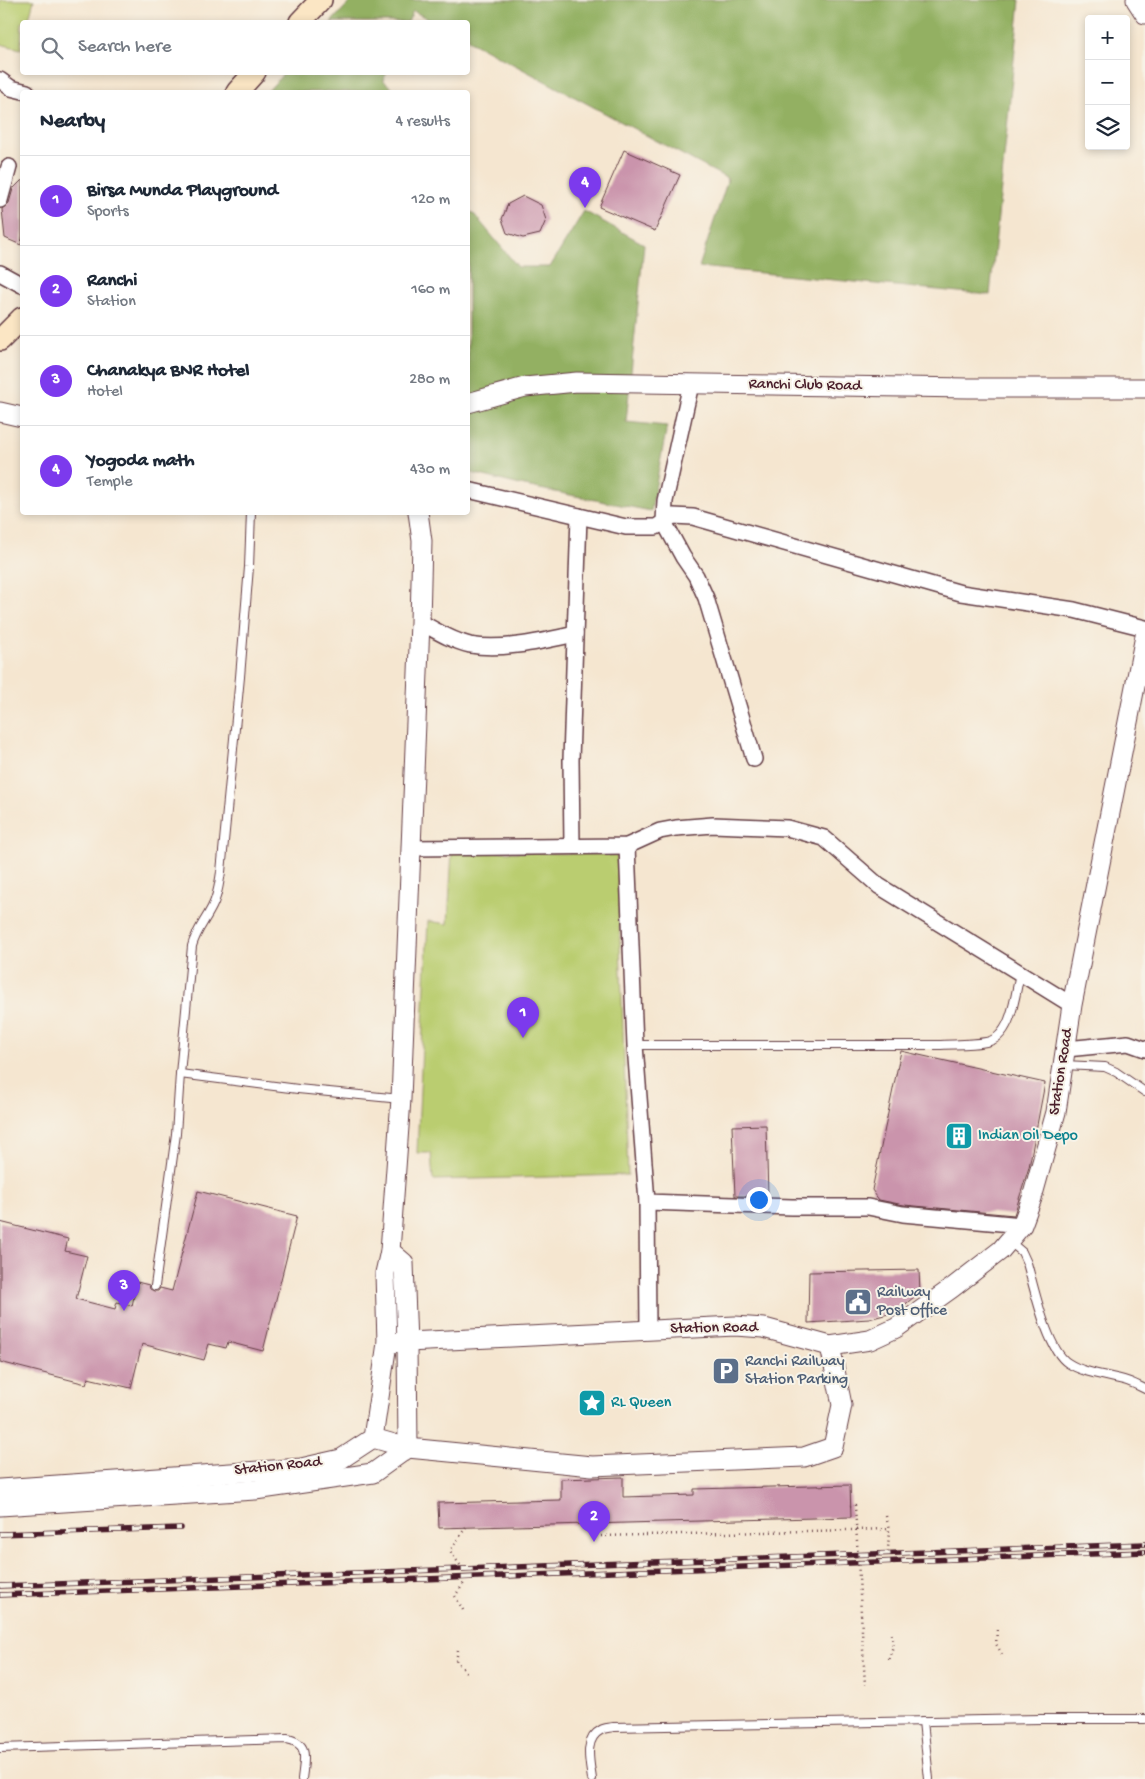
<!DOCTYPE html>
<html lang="en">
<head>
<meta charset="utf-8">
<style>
  body { margin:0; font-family:"Gochi Hand",sans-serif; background:#f2f2f3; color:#1f2937 }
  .controls { position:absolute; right:15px; top:15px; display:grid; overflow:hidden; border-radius:5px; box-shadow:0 2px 8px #0003 }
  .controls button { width:45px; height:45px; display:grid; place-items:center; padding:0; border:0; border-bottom:1px solid #e0e1e3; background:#fff; color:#1f2937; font:25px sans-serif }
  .you { position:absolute; left:758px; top:1199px; width:18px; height:18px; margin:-12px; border:4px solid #fff; border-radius:50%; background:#1a73e8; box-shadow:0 0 0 8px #1a73e833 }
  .badge { display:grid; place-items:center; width:32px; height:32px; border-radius:50%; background:#7c3aed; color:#fff; font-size:16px; font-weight:700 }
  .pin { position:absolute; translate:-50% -41px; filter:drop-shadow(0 1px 2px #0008) }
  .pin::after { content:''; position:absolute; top:26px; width:18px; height:15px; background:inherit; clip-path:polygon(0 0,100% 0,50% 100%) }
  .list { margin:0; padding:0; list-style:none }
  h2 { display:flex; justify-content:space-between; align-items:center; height:65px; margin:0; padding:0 20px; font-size:21px }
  h2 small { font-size:16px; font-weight:400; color:#747a83 }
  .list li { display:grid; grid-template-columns:32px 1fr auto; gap:15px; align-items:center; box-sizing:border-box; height:90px; padding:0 20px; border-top:1px solid #e0e1e3 }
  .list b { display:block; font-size:19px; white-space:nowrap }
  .list p { margin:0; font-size:16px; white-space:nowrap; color:#747a83 }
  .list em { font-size:16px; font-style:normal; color:#747a83 }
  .icon { flex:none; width:28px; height:28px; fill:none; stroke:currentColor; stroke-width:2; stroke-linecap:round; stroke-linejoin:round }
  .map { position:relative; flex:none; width:1145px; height:1779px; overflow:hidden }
  .search { position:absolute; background:#fff; box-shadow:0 2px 8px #0003; left:20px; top:20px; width:450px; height:55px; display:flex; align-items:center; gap:12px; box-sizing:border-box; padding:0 18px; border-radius:5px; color:#747a83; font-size:19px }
  .panel { position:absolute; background:#fff; box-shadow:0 2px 8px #0003; left:20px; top:90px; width:450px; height:425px; border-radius:5px }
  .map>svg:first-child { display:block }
</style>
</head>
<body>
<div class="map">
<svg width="1145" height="1779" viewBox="0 0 1145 1779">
  <rect width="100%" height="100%" fill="#f7f3e8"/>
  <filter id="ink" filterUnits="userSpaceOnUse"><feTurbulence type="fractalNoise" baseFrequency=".02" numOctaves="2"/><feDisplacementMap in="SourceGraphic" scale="10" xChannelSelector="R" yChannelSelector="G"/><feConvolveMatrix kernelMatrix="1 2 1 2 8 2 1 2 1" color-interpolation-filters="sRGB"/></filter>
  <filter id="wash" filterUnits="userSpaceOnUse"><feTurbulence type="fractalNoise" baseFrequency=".0096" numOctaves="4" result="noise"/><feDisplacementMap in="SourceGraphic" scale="20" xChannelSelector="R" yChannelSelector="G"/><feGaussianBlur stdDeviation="1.12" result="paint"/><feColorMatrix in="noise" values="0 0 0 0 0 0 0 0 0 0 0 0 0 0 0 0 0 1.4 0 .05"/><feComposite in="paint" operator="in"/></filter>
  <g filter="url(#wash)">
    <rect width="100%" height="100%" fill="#f5e6d0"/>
    <g fill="#bacd70" stroke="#82764e">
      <polygon points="0,0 34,0 28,22 22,22 21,49 0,44"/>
      <polygon points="452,850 617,855 628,1175 433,1180 431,1153 417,1153 428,921 448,924"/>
    </g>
    <g fill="#93b062" stroke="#6e6846">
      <polygon points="352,0 1020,0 990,295 699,267 728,179 468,40 468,22 434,22 413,11 408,22 331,22"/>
      <polygon points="284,73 387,73 383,80 396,92 337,92 326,91 323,92 267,92"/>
      <polygon points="468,211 473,213 518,267 550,267 584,211 644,244 626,422 667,426 651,511 520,485 468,472"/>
    </g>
    <g id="blocks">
      <g fill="#ca94ac">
        <polygon points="624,150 680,175 655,231 599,207"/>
        <polygon points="22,180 22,236 21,245 5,238 2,209 9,203 13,189"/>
        <polygon points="523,196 541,205 546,220 540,234 523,238 507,233 502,219 508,204"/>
        <polygon points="901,1051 1045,1083 1029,1167 1014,1215 904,1205 879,1200 872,1190"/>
        <polygon points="766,1125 768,1196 735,1196 732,1126"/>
        <polygon points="198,1191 297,1216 263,1351 228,1342 226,1348 209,1344 204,1360 142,1344 131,1388 88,1378 86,1384 0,1362 0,1222 68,1239 65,1251 87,1256 76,1299 115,1309 117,1302 132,1306 137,1282 149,1285 150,1289 154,1291 158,1291 160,1288 172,1291"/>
        <polygon points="919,1270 920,1292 896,1312 869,1319 808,1323 809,1272"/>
        <polygon points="623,1477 623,1497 694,1495 694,1489 850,1485 851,1517 439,1528 438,1503 561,1500 561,1479"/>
      </g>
    </g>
  </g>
  <g filter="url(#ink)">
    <use href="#blocks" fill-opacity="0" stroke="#643d44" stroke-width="1"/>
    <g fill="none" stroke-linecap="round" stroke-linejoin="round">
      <g stroke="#643d44" stroke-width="10">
        <g id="service">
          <path d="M 635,1045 L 938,1045 C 954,1044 970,1045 986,1042 C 1012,1038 1015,995 1020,973"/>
          <polyline points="1064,1065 1105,1067 1116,1072 1145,1092"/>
          <polyline points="180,1074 298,1089 401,1099"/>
          <path d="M 1009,1241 L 1022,1252 L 1027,1263 C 1034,1287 1047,1350 1068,1363 C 1085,1374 1108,1375 1127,1381 C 1133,1383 1139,1386 1145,1389"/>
          <path d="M 155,1286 L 176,1134 L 180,1074 L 192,946 C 196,931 205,921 212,907 C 218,896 219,884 221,872 L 240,677 L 249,567 L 251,512"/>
          <polyline points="923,1721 929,1779"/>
          <path d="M 0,1748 L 287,1739 C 310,1743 304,1760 302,1779"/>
          <path d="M 592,1779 C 590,1763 583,1739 601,1730 C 604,1728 609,1728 613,1727 L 1042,1719 L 1145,1719"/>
        </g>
      </g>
      <g stroke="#643d44" stroke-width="18">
        <g id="minor">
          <polyline points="0,80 11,88 27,92"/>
          <polyline points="0,200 9,167"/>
          <polyline points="0,273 22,285"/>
          <polyline points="691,384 665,501 664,522 683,557 696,576 706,598 754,759"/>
          <polyline points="468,490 626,527 656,527 673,516 693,517 961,593 1074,610 1145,628"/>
          <path d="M 420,622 C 435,630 452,641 470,645 C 502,651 543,641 575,634"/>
          <polyline points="572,846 571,760 579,516"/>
          <polyline points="627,846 635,1045 647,1202 792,1207 868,1207 903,1214 1022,1225"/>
          <polyline points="411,848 627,846 660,831 676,828 713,825 787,828 824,838 879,886 1072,1005"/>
          <polyline points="1066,1049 1128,1043 1145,1049"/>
          <polyline points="647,1202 648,1331"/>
        </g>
      </g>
      <g stroke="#643d44" stroke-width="21">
        <g id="tertiary">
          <polyline points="1136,0 1145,14"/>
          <polyline points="468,403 525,387 577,382 968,388 1145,388"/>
          <polyline points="0,412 22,417"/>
          <polyline points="387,1343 385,1273 390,1251 401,1099 420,622 422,541 418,512"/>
          <polyline points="373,1438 408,1448 592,1466 804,1457 833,1447 842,1405 830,1346"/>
          <polyline points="0,1489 301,1468 341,1459 373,1438 387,1343 735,1326 764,1328 830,1346 870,1340 896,1328 952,1288 1001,1250 1022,1225 1032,1198 1056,1112 1072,1005 1145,636"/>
          <polyline points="0,1506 255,1490 373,1473 408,1448 407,1343 404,1263 390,1251"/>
        </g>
      </g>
      <g stroke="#643d44" stroke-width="24">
        <g id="secondary">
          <polyline points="300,22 321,0"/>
          <polyline points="237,92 255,72"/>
          <polyline points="0,340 22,318"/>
        </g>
      </g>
      <g stroke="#643d44" stroke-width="2.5" stroke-dasharray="1 4" stroke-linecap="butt">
        <polyline points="886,1516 889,1529 888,1551"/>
        <polyline points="592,1524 601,1536 889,1529"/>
        <polyline points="460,1565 450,1551 466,1527"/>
        <polyline points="463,1610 455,1596 464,1583"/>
        <polyline points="997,1630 996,1644 1002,1654"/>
        <polyline points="458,1650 456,1661 468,1674"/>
        <polyline points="889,1659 893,1646 891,1634"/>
      </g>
      <use href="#service" stroke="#fff" stroke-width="8"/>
      <use href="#minor" stroke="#fff" stroke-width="15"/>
      <use href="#tertiary" stroke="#fff" stroke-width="19"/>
      <use href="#secondary" stroke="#fbe6c4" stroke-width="21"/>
      <g stroke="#4a1f2b" stroke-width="5.5">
        <g id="rail">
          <polyline points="0,1534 181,1528"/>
          <polyline points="0,1586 1145,1544"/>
          <polyline points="0,1595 1145,1552"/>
        </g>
      </g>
      <use href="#rail" stroke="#f7f3e8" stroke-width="4" stroke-dasharray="11" stroke-linecap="butt"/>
      <polyline stroke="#643d44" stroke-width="2.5" stroke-dasharray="1 4" stroke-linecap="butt" points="850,1506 855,1505 865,1685"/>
    </g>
  </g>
  <defs>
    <g id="building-square" transform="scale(1.4375)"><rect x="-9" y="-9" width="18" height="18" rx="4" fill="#0f9aa8" stroke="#f7f3e8"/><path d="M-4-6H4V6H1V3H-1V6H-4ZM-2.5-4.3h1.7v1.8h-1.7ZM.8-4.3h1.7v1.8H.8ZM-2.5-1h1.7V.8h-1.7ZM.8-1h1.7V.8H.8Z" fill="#fff"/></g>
    <g id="civic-square" transform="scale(1.4375)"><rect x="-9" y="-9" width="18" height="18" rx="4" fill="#5c6f8a" stroke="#f7f3e8"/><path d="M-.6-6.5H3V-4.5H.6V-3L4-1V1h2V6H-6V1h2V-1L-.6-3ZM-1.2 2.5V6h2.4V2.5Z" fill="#fff"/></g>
    <g id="parking-square" transform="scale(1.4375)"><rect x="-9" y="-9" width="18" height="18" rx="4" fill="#5c6f8a" stroke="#f7f3e8"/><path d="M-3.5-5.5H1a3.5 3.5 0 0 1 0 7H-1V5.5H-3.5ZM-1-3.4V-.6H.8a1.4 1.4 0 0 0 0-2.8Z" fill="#fff"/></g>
    <g id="sight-square" transform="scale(1.4375)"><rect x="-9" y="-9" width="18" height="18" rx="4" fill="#0f9aa8" stroke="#f7f3e8"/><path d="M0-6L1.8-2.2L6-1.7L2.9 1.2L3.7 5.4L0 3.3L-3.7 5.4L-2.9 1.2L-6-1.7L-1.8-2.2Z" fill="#fff"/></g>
  </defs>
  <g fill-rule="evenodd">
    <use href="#building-square" x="959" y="1136"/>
    <use href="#civic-square" x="858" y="1302"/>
    <use href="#parking-square" x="726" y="1371"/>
    <use href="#sight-square" x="592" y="1403"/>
  </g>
  <g text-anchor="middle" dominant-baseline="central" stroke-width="4" stroke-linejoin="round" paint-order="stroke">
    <g font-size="16" fill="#4a1f2b" stroke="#f7f3e8">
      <text transform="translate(805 386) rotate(1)">Ranchi Club Road</text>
      <text transform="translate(1062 1072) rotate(-81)">Station Road</text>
      <text transform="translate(714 1329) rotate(-1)">Station Road</text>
      <text transform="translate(278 1467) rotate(-6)">Station Road</text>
    </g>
    <g font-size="16" fill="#0d838f" stroke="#f7f3e8" text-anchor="start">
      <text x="978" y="1136">Indian Oil Depo</text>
      <text x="611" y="1403">RL Queen</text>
    </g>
    <g font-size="16" fill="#4e5e75" stroke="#f7f3e8" text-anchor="start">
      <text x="877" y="1293">Railway<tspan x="877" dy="18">Post Office</tspan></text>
      <text x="745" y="1362">Ranchi Railway<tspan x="745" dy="18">Station Parking</tspan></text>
    </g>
  </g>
</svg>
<div class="controls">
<button>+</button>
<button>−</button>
<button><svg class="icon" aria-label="layers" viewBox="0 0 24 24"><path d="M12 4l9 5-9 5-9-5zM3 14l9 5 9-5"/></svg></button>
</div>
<div class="you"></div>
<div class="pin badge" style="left:523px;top:1038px">1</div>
<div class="pin badge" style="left:594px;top:1542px">2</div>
<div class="pin badge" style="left:124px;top:1311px">3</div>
<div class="pin badge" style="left:585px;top:208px">4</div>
<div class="search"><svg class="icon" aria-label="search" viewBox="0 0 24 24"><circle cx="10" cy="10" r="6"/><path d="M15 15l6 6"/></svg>Search here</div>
<section class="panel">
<h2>Nearby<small>4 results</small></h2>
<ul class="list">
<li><span class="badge">1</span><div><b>Birsa Munda Playground</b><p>Sports</p></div><em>120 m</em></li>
<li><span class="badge">2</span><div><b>Ranchi</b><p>Station</p></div><em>160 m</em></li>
<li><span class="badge">3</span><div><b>Chanakya BNR Hotel</b><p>Hotel</p></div><em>280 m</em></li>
<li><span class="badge">4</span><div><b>Yogoda math</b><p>Temple</p></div><em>430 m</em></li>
</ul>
</section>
</div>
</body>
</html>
